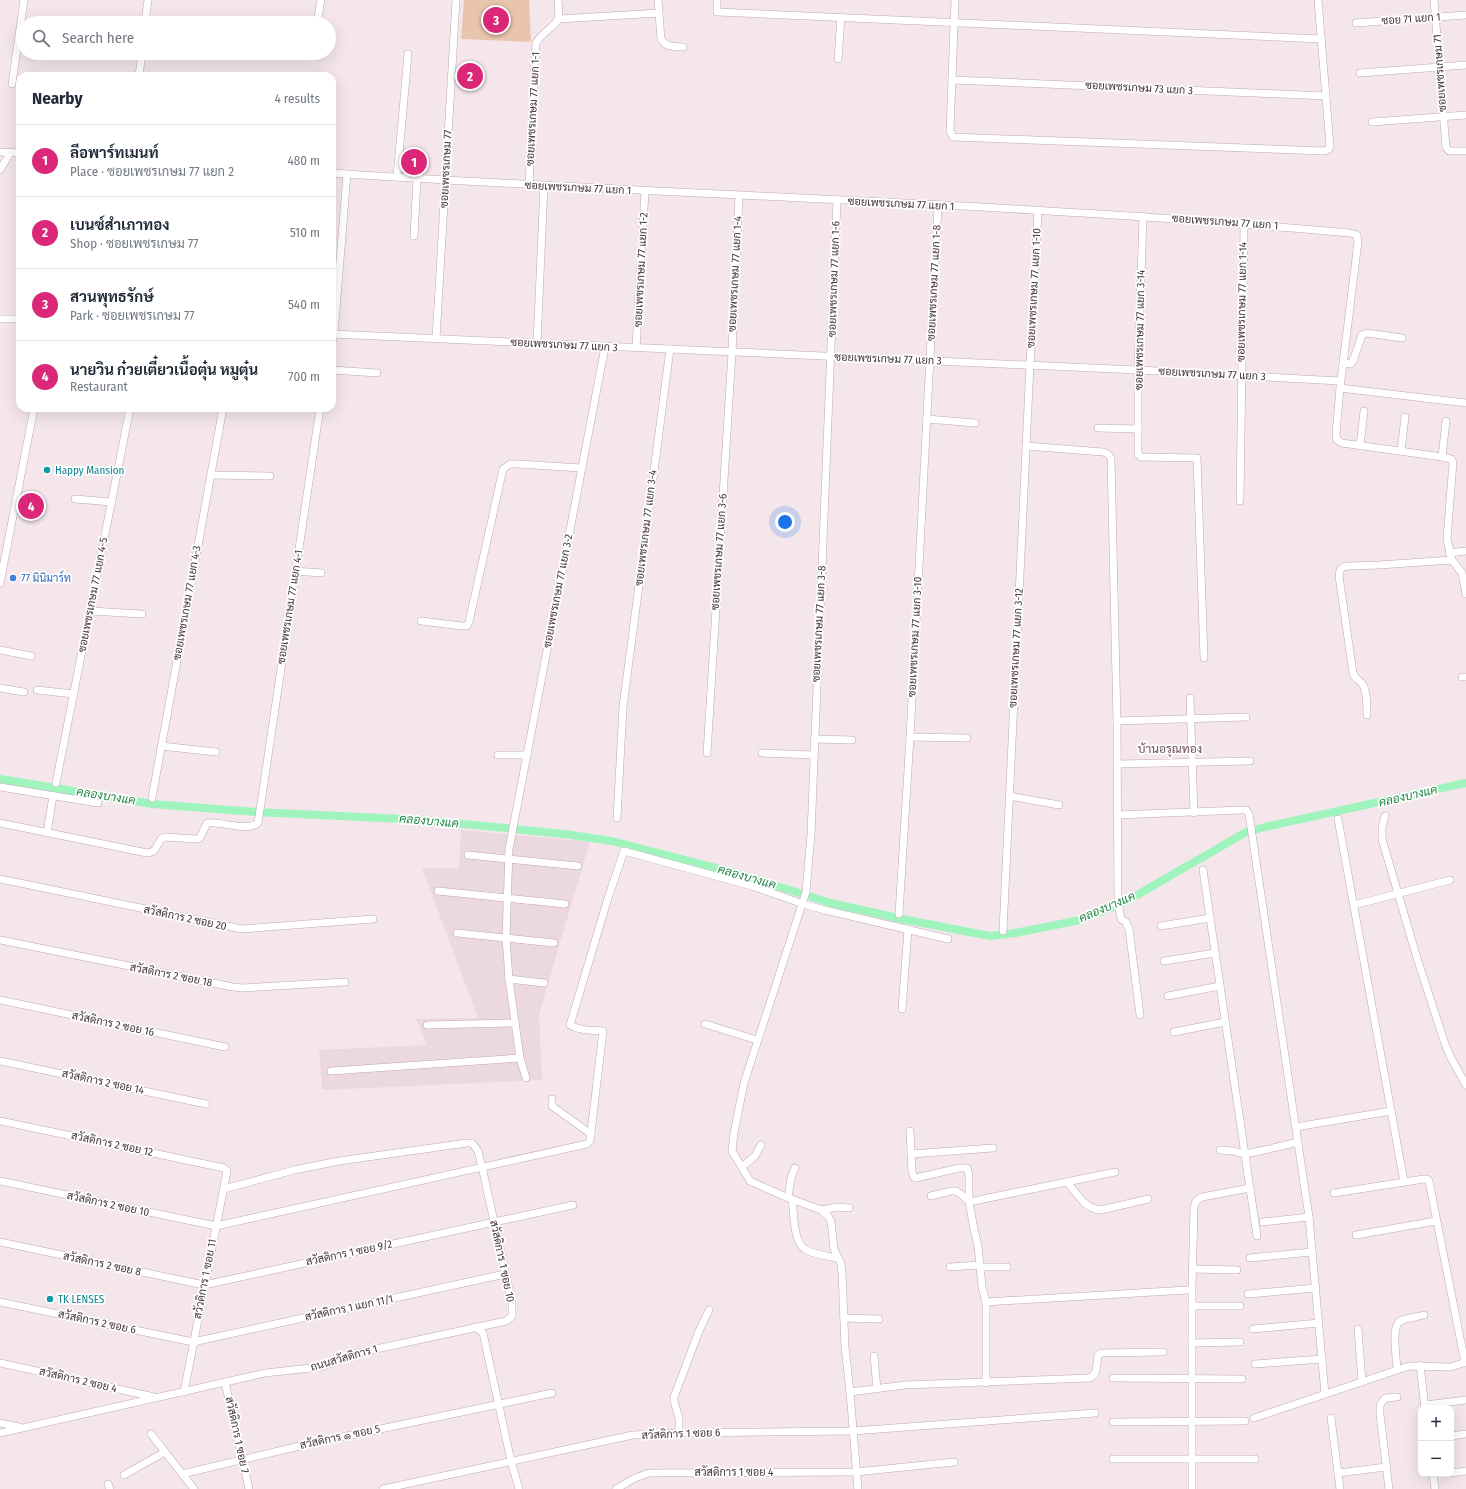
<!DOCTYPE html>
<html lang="en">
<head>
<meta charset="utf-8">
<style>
  body { margin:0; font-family:"Fira Sans Condensed",Sarabun,sans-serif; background:#f6f6f7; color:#1f2937 }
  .controls { position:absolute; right:12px; bottom:12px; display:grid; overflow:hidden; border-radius:8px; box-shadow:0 4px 16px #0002 }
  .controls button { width:36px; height:36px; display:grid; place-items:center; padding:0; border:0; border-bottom:1px solid #e0e1e3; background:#fff; color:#1f2937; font:20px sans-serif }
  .you { position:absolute; left:785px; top:522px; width:14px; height:14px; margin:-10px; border:3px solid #fff; border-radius:50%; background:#1a73e8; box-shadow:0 0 0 6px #1a73e833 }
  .badge { display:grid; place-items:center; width:26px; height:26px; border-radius:50%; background:#db2777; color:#fff; font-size:13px; font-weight:700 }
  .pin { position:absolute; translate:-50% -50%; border:2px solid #fff; box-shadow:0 1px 4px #0006 }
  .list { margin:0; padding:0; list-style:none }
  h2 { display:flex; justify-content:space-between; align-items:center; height:52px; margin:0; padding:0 16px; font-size:17px }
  h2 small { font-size:13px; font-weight:400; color:#747a83 }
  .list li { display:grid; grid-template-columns:26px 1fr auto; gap:12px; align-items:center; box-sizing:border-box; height:72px; padding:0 16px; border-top:1px solid #e0e1e3 }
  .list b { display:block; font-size:15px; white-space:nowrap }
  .list p { margin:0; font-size:13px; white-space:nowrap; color:#747a83 }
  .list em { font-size:13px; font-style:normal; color:#747a83 }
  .icon { flex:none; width:22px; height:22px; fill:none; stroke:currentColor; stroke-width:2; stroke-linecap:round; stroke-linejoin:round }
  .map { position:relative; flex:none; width:1466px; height:1489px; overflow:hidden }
  .search { position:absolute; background:#fff; box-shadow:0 4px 16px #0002; left:16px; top:16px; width:320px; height:44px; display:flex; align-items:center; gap:10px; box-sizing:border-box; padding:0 14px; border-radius:22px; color:#747a83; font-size:15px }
  .panel { position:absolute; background:#fff; box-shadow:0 4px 16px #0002; left:16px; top:72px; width:320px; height:340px; border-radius:12px }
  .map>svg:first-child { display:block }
</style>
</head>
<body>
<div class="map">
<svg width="1466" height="1489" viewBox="0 0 1466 1489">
  <rect width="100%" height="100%" fill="#f4e6eb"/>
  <polygon fill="#ecd8e0" points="461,830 590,842 539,1014 542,1080 322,1090 319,1050 427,1045 416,1019 478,1018 422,868 459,868"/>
  <polygon fill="#eac5ad" points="464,0 529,0 531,42 461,39"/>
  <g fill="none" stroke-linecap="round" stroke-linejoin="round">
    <polyline stroke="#9ff4bd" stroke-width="8" points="0,779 152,804 256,812 424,820 564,834 612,841 732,872 831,903 902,919 990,936 1015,933 1080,920 1125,902 1246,832 1265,827 1466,783"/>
    <g stroke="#c0a8b2" stroke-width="8">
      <g id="minor">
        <polyline points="558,0 559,19"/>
        <path d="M 658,0 L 661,39 C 666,48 675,46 683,47"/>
        <polyline points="717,0 717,12 1321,39"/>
        <polyline points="955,0 950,131 953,137 1324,151 1329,149 1330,146 1318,0"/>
        <polyline points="1434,0 1446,147 1449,151 1466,151"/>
        <polyline points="559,19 659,13"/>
        <polyline points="145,23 148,0"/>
        <polyline points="317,23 321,0"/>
        <polyline points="1356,23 1466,15"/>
        <polyline points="838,59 841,17"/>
        <polyline points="1360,73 1466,65"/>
        <polyline points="139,76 142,53"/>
        <polyline points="952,80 1326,96"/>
        <polyline points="12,84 24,0"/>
        <polyline points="1372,122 1466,115"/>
        <polyline points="0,152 20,153"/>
        <polyline points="0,170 10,153"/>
        <path d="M 332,173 C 663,195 996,202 1327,231 L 1350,233 L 1357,235 L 1358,242 L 1340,388 L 1336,434 L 1337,440 L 1342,443 L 1442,457 L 1451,459 L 1453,462 L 1447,539 L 1452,560 L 1462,573 L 1466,594"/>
        <polyline points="397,177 408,54"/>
        <path d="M 529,185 L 536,43 C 542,33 552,28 559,19"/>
        <polyline points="837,201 811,834 806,892 744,1083 734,1133 732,1151 750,1181 786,1197 821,1210 828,1216 831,1221 834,1249 841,1264 842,1273 845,1347 850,1392 858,1489"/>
        <polyline points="1143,216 1138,370 1138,454 1141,457 1197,458 1204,658"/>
        <polyline points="414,236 417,179"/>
        <polyline points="0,319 20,319"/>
        <polyline points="332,334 1138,370 1340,381"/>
        <polyline points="436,339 456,0"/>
        <polyline points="332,343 334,334 347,174"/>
        <polyline points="537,343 544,186"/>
        <polyline points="636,348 645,191"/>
        <polyline points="1343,363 1351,364 1353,361 1362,335 1367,333 1402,338"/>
        <polyline points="332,370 377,373"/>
        <polyline points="1340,388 1466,403"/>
        <polyline points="927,419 975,423"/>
        <polyline points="1098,428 1138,429"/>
        <polyline points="1026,446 1103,452 1108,454 1111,458 1117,721 1118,903 1121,919 1126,922 1129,929 1140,1015"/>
        <polyline points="1360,446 1364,411"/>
        <polyline points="1401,451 1405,417"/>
        <polyline points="1442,457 1446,421"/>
        <polyline points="211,475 270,476"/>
        <polyline points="75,499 112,502"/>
        <polyline points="1240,501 1244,224"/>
        <polyline points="1449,553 1466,551"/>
        <polyline points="295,571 321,573"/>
        <polyline points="0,583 34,408"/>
        <polyline points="90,611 142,614"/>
        <polyline points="421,621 462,626 467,626 469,622 503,469 510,464 517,464 582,468"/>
        <polyline points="0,650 31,656"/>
        <polyline points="1462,677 1466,677"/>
        <polyline points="0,688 24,692"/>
        <polyline points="37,690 74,694"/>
        <polyline points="1190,698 1194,813"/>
        <path d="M 1367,715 C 1367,708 1367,691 1363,685 C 1360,680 1355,680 1353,673 L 1339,576 L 1340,570 L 1343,567 L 1349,566 L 1379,565 L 1452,560"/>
        <polyline points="1117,721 1246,717"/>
        <polyline points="910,737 967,738"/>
        <polyline points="814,739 852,740"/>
        <polyline points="161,746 216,752"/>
        <polyline points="707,753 732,352 739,196"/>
        <polyline points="762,753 813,755"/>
        <polyline points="498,755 527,755"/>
        <polyline points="1118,764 1250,761"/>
        <polyline points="56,783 130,408"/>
        <polyline points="0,787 98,803"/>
        <polyline points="1009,796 1059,805"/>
        <polyline points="152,798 223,408"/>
        <polyline points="1117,815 1241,810 1246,810 1249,814 1309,1217 1325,1394"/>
        <polyline points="1385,816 1382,827 1382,839 1417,958 1445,1044 1450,1056 1466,1085"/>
        <polyline points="617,818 623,707 670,349"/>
        <polyline points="1338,819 1404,1182"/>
        <path d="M 0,823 L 147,853 C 157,852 156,846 161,839 L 165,837 L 196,839 L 200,838 L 207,823 C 221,821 247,832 258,823 L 320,408"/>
        <polyline points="47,833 53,796"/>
        <polyline points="468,855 578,866"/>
        <polyline points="1203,870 1257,1236"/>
        <polyline points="0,879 242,929 373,919"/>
        <polyline points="438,891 565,904"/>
        <polyline points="1354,905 1450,880"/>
        <polyline points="899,914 910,737 938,206"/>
        <polyline points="1161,926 1210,918"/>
        <polyline points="1003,931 1030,365 1038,211"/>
        <polyline points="457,933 554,943"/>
        <polyline points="0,940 233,987 242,988 345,982"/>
        <polyline points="1164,961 1215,953"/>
        <polyline points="509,979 544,983"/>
        <polyline points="1168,996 1220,986"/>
        <polyline points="0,1000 225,1047"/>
        <polyline points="902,1009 908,929"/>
        <polyline points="705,1024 757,1040"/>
        <polyline points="427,1025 515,1023"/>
        <polyline points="1174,1032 1225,1022"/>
        <polyline points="0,1061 206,1104"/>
        <polyline points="331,1071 520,1058"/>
        <polyline points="526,1078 520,1058 509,979 506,938 509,849 605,347"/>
        <polyline points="552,1099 552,1106 591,1134"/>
        <polyline points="0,1121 224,1168 227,1171 184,1392"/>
        <polyline points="1296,1127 1391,1111"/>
        <polyline points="910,1131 912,1172 914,1177 916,1178 959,1168 967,1168 969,1176 969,1202 1115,1172"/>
        <polyline points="1273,1148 1298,1142"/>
        <polyline points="1220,1150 1233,1151 1245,1154 1269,1149"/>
        <polyline points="911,1154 993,1148"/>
        <polyline points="742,1167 755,1156 761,1145"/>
        <path d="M 0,1181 L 216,1226 L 587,1144 L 590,1141 L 603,1031 C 591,1030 580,1031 570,1025 L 608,898 L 624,851 L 752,886 L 806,905 L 825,910 L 948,939"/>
        <path d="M 1067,1182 C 1077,1194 1085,1209 1101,1210 L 1148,1199"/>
        <polyline points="1334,1193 1424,1179 1427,1179 1429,1181 1465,1363"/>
        <polyline points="931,1196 951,1191 956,1191 961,1194 969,1202 974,1229 978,1246 982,1287 986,1302 986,1383"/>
        <polyline points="788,1198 791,1178 795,1168"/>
        <path d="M 792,1199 C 794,1212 793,1242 805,1249 C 814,1255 827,1256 838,1258"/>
        <polyline points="821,1210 838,1207 849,1208"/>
        <polyline points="1263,1222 1309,1217"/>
        <polyline points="1356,1235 1436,1221"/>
        <polyline points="0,1242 204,1285 573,1205"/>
        <polyline points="1250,1258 1312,1252"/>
        <polyline points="950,1267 980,1265"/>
        <polyline points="980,1267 1007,1267"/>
        <polyline points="1192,1269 1237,1270"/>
        <polyline points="1248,1294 1316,1288"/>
        <polyline points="0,1302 193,1342 505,1274"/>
        <polyline points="986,1302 1187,1290"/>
        <polyline points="1192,1306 1240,1306"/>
        <polyline points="844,1318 879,1319"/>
        <polyline points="475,1327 483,1333 511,1461 519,1489"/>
        <polyline points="1253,1329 1319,1323"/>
        <polyline points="1358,1329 1362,1382"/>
        <polyline points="1192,1343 1240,1342"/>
        <polyline points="874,1356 877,1389"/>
        <polyline points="0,1363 154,1397"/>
        <polyline points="1255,1364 1322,1359"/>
        <polyline points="1420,1365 1425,1408"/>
        <path d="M 1397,1370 C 1397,1359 1391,1329 1399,1322 C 1404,1318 1417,1317 1424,1315"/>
        <polyline points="1113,1378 1242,1379"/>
        <polyline points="225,1382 249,1489"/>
        <path d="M 850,1392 L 905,1385 L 1089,1378 C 1099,1374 1096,1364 1098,1355 L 1102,1353 L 1163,1352"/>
        <polyline points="1425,1405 1466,1400"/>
        <polyline points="1254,1418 1409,1366 1451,1367 1466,1362"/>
        <polyline points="1331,1418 1340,1489"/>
        <polyline points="1113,1422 1245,1421"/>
        <polyline points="0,1423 19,1427"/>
        <polyline points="0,1433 265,1373 320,1367 335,1362 353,1354 506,1321 512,1316 512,1303 482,1167 478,1151 472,1143 467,1143 339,1161 294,1170 224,1189"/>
        <polyline points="679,1433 679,1418 674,1401 674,1397 699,1331 709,1310"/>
        <polyline points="151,1434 194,1489"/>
        <polyline points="1451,1436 1466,1434"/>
        <polyline points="1113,1459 1255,1459"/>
        <polyline points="1338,1473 1386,1467"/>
        <polyline points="1451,1473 1466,1471"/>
        <polyline points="182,1474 304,1445 552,1393"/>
        <polyline points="1433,1474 1435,1489"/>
        <polyline points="124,1475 165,1452"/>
        <polyline points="108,1484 110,1489"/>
        <polyline points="383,1489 633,1435 679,1433 853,1431 1095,1413"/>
        <polyline points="616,1489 635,1478 649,1473 856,1472 954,1462"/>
        <polyline points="1192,1489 1192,1289 1194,1207 1196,1201 1202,1197 1250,1188"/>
        <polyline points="1389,1489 1380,1414 1380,1405 1385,1398 1397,1397"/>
      </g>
    </g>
    <use href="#minor" stroke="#fff" stroke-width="7"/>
  </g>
  <g fill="#0f9aa8" stroke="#fff" stroke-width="1.5">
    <circle cx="47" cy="470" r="4"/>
    <circle cx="50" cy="1299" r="4"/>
  </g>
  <circle fill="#3f7fe0" stroke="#fff" stroke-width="1.5" cx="13" cy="578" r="4"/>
  <g text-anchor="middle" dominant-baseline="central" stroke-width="3.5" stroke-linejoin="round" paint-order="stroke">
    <g font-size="11" fill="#47353d" stroke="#fff">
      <text transform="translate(1411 19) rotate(-4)">ซอย 71 แยก 1</text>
      <text transform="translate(1440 73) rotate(-94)">ซอยเพชรเกษม 71</text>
      <text transform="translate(1139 88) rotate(3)">ซอยเพชรเกษม 73 แยก 3</text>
      <text transform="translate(533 109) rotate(-87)">ซอยเพชรเกษม 77 แยก 1-1</text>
      <text transform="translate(446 169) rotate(-87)">ซอยเพชรเกษม 77</text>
      <text transform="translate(578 188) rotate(3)">ซอยเพชรเกษม 77 แยก 1</text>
      <text transform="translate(901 204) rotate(3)">ซอยเพชรเกษม 77 แยก 1</text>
      <text transform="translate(1225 222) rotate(4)">ซอยเพชรเกษม 77 แยก 1</text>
      <text transform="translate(641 270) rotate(-87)">ซอยเพชรเกษม 77 แยก 1-2</text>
      <text transform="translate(735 274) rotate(-87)">ซอยเพชรเกษม 77 แยก 1-4</text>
      <text transform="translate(834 279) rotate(-88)">ซอยเพชรเกษม 77 แยก 1-6</text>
      <text transform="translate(934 283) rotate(-87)">ซอยเพชรเกษม 77 แยก 1-8</text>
      <text transform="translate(1034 288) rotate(-87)">ซอยเพชรเกษม 77 แยก 1-10</text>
      <text transform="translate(1242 302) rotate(-89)">ซอยเพชรเกษม 77 แยก 1-14</text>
      <text transform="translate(1140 330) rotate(-89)">ซอยเพชรเกษม 77 แยก 3-14</text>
      <text transform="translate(564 345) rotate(3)">ซอยเพชรเกษม 77 แยก 3</text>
      <text transform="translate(888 359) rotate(2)">ซอยเพชรเกษม 77 แยก 3</text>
      <text transform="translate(1212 374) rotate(3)">ซอยเพชรเกษม 77 แยก 3</text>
      <text transform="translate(646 528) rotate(-83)">ซอยเพชรเกษม 77 แยก 3-4</text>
      <text transform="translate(719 552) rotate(-86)">ซอยเพชรเกษม 77 แยก 3-6</text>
      <text transform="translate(558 591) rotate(-79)">ซอยเพชรเกษม 77 แยก 3-2</text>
      <text transform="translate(93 595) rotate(-79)">ซอยเพชรเกษม 77 แยก 4-5</text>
      <text transform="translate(187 603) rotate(-80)">ซอยเพชรเกษม 77 แยก 4-3</text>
      <text transform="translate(290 607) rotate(-81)">ซอยเพชรเกษม 77 แยก 4-1</text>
      <text transform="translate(819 624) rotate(-87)">ซอยเพชรเกษม 77 แยก 3-8</text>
      <text transform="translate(915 637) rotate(-87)">ซอยเพชรเกษม 77 แยก 3-10</text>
      <text transform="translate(1016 648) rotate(-87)">ซอยเพชรเกษม 77 แยก 3-12</text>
      <text transform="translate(185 918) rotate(12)">สวัสดิการ 2 ซอย 20</text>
      <text transform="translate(171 975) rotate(11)">สวัสดิการ 2 ซอย 18</text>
      <text transform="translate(113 1024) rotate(12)">สวัสดิการ 2 ซอย 16</text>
      <text transform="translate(103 1082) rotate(12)">สวัสดิการ 2 ซอย 14</text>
      <text transform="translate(112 1144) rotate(12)">สวัสดิการ 2 ซอย 12</text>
      <text transform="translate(108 1204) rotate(12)">สวัสดิการ 2 ซอย 10</text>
      <text transform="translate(349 1253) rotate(-12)">สวัสดิการ 1 ซอย 9/2</text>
      <text transform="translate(502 1261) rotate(78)">สวัสดิการ 1 ซอย 10</text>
      <text transform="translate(102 1264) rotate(12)">สวัสดิการ 2 ซอย 8</text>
      <text transform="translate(205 1279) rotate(-79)">สวัวดิการ 1 ซอย 11</text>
      <text transform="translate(349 1308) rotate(-12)">สวัสดิการ 1 แยก 11/1</text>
      <text transform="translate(97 1322) rotate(12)">สวัสดิการ 2 ซอย 6</text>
      <text transform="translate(344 1358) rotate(-16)">ถนนสวัสดิการ 1</text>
      <text transform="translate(78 1380) rotate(13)">สวัสดิการ 2 ซอย 4</text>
      <text transform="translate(681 1434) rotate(-2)">สวัสดิการ 1 ซอย 6</text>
      <text transform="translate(237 1435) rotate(78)">สวัสดิการ 1 ซอย 7</text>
      <text transform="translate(340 1437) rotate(-12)">สวัสดิการ ๑ ซอย 5</text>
      <text x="734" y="1472">สวัสดิการ 1 ซอย 4</text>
    </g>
    <g font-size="11" fill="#0d838f" stroke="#fff" text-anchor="start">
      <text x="55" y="470">Happy Mansion</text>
      <text x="58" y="1299">TK LENSES</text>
    </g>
    <g font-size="11" fill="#366cbe" stroke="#fff" text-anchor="start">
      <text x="21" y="578">77 มินิมาร์ท</text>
    </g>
    <g font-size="12" fill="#6b4c5a" stroke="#fff">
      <text x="1170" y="749">บ้านอรุณทอง</text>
    </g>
    <g font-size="12" font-style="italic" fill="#228746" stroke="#fff">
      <text transform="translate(106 796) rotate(9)">คลองบางแค</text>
      <text transform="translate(1408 796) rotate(-13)">คลองบางแค</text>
      <text transform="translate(429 821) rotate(5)">คลองบางแค</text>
      <text transform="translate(747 877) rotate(16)">คลองบางแค</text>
      <text transform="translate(1107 907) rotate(-23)">คลองบางแค</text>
    </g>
  </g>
</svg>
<div class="controls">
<button>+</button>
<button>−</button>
</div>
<div class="you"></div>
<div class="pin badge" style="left:414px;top:162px">1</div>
<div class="pin badge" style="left:470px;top:76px">2</div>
<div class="pin badge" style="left:496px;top:20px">3</div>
<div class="pin badge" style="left:31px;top:506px">4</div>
<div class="search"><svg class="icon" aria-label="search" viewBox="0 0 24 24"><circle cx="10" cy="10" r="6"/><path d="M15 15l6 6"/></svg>Search here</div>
<section class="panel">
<h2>Nearby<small>4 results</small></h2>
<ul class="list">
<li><span class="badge">1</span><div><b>ลีอพาร์ทเมนท์</b><p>Place · ซอยเพชรเกษม 77 แยก 2</p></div><em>480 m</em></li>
<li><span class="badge">2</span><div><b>เบนซ์สำเภาทอง</b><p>Shop · ซอยเพชรเกษม 77</p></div><em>510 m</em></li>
<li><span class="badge">3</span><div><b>สวนพุทธรักษ์</b><p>Park · ซอยเพชรเกษม 77</p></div><em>540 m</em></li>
<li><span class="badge">4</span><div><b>นายวิน ก๋วยเตี๋ยวเนื้อตุ๋น หมูตุ๋น</b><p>Restaurant</p></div><em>700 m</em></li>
</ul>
</section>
</div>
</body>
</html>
